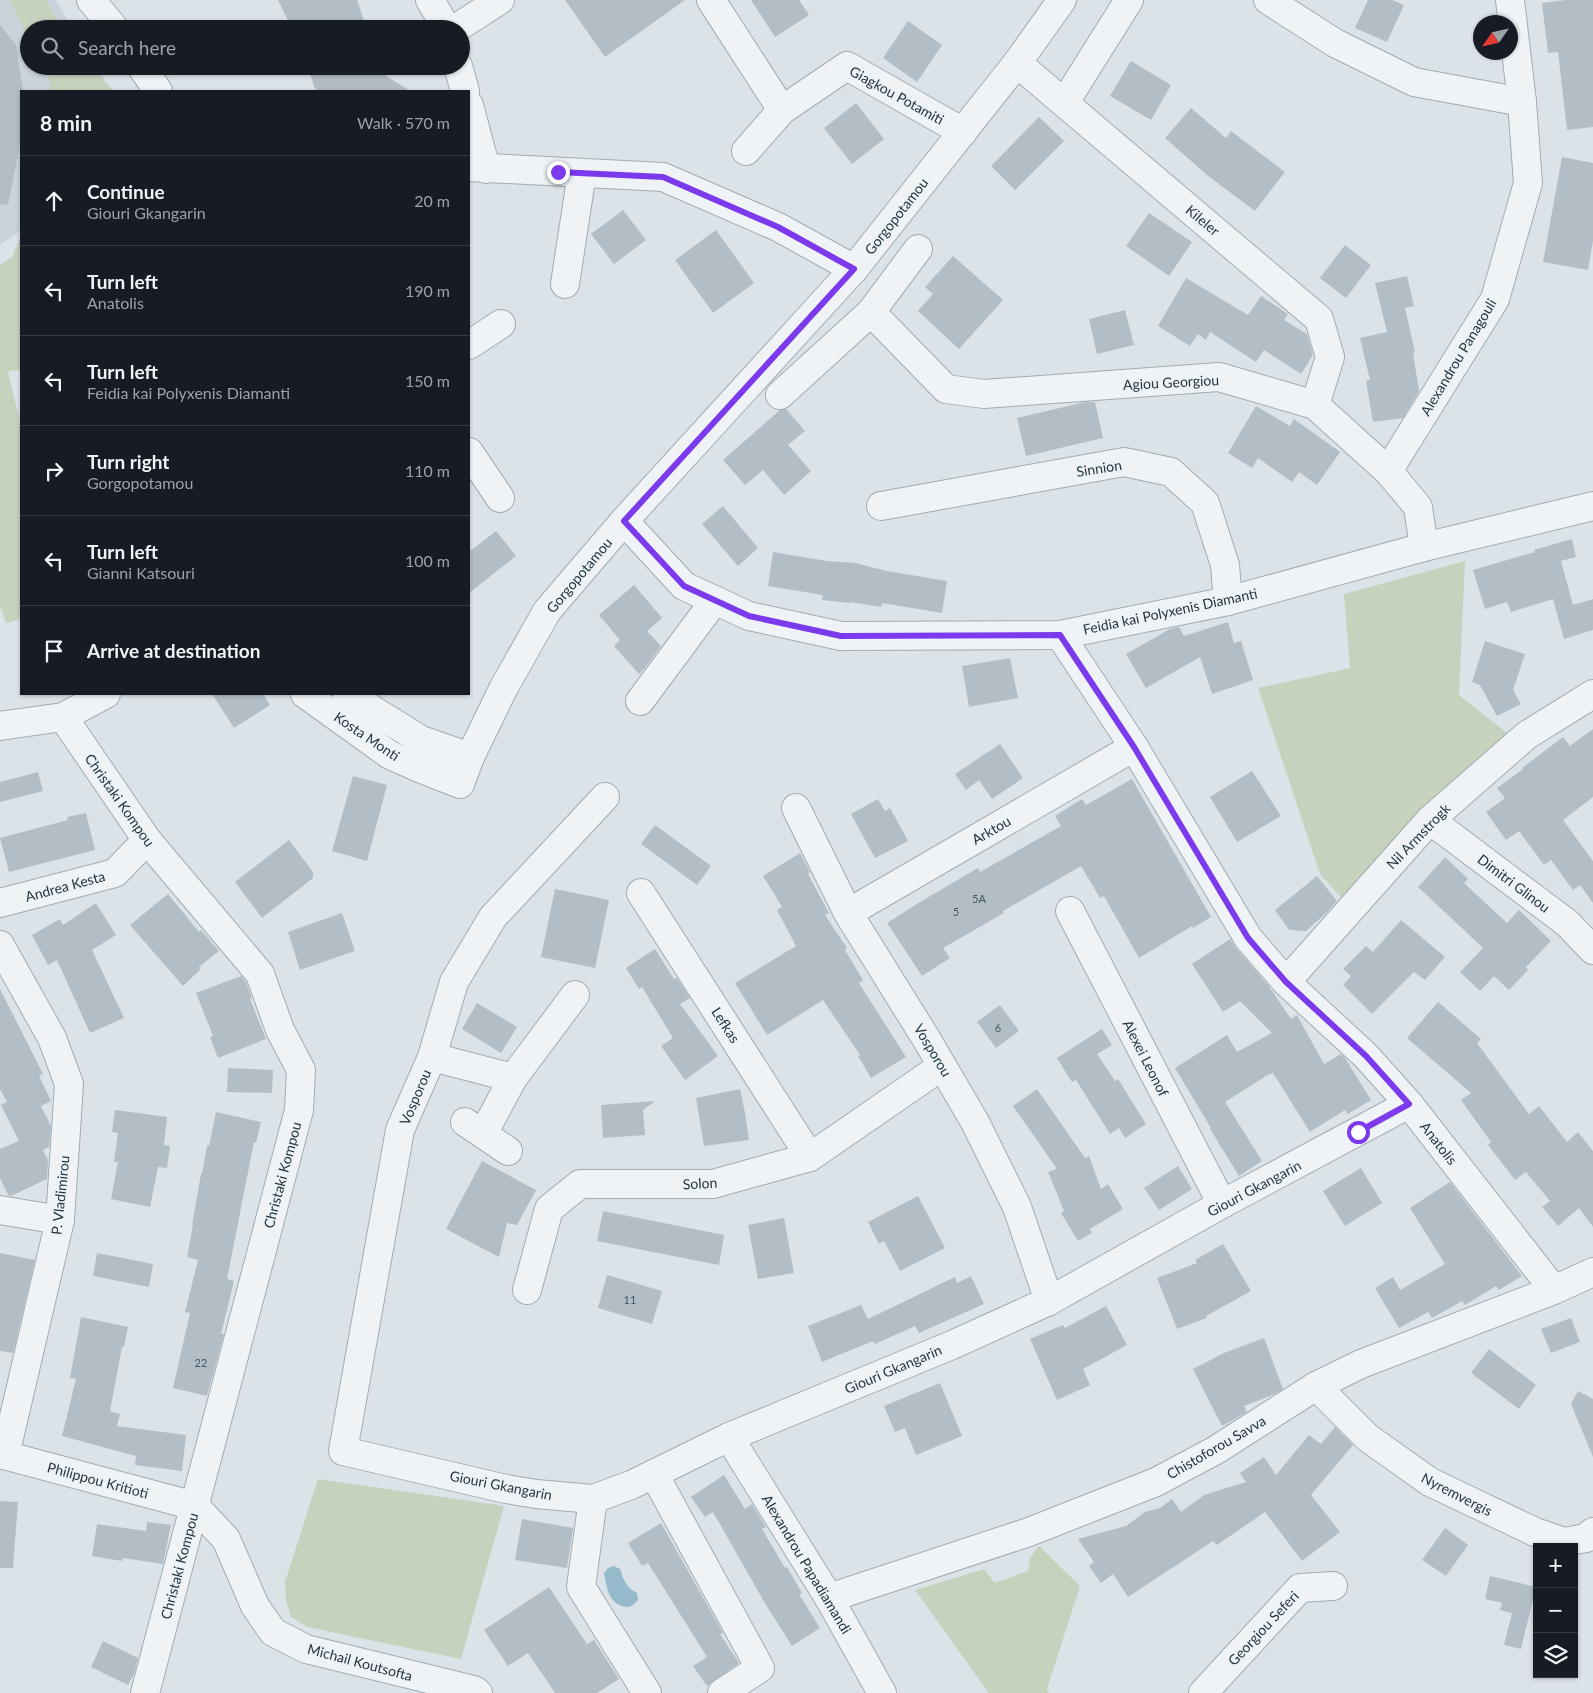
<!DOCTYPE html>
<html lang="en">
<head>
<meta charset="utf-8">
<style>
  body { margin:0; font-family:Lato,sans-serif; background:#242831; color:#f1f3f6 }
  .controls { position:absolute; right:15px; bottom:15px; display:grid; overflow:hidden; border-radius:0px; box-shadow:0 1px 4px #0004 }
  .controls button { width:45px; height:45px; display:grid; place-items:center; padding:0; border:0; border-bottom:1px solid #363941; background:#171b24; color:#f1f3f6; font:25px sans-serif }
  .compass { position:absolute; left:1473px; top:15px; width:45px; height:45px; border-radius:50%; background:#171b24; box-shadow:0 1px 4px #0004; rotate:236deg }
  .stop { position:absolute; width:15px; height:15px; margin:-11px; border:4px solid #7c3aed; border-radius:50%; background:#fff }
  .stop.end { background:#7c3aed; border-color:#fff; box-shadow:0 1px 5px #0008 }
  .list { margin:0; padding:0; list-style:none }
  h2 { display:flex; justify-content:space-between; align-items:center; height:65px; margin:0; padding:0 20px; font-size:21px }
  h2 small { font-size:16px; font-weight:400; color:#9ea1a6 }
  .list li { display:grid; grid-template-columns:32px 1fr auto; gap:15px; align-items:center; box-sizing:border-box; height:90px; padding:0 20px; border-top:1px solid #363941 }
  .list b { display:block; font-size:19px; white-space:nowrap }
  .list p { margin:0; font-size:16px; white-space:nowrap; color:#9ea1a6 }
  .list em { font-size:16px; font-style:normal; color:#9ea1a6 }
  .icon { flex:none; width:28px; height:28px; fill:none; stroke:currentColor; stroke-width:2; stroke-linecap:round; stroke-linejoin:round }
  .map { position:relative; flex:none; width:1593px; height:1693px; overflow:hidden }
  .search { position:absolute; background:#171b24; box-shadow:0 1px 4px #0004; left:20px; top:20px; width:450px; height:55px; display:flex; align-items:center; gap:12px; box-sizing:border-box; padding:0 18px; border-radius:28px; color:#9ea1a6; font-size:19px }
  .panel { position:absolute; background:#171b24; box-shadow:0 1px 4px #0004; left:20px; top:90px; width:450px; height:605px; border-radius:0px }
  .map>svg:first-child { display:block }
</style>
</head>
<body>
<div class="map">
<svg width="1593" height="1693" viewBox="0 0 1593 1693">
  <rect width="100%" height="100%" fill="#dce3e8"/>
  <polygon fill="#cad3da" points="0,0 56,0 73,29 29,29 29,66 96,66 111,91 21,91 21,231 0,245"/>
  <g fill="#c6d2bd">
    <polygon points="10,0 46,0 63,29 29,29 29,39"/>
    <polygon points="42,66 92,66 113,91 50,91 50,81"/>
    <polygon points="21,236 21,369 8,372 21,426 21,619 6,623 0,606 0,265 12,257"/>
    <polygon points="1465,561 1459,695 1508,734 1346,903 1320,874 1258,688 1350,668 1344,594"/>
    <polygon points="318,1479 504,1506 461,1659 307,1627 291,1617 286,1600 285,1582"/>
    <polygon points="1039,1546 1080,1586 1047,1689 1049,1693 989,1693 915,1590 984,1569 995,1583 1028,1571 1030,1558"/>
  </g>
  <path fill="#94bacb" d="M 614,1566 L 620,1569 C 624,1581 626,1587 637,1593 L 638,1600 C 633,1605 630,1609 622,1606 C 607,1601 607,1586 604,1573 L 608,1568 Z"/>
  <g fill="#b3bdc5">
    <polygon points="278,0 357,0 367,29 292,29"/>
    <polygon points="565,0 685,0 605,57"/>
    <polygon points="751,0 799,0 809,15 775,37"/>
    <polygon points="1368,0 1392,0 1404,5 1387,42 1355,28"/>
    <polygon points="1566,0 1593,0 1593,127 1567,130 1558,52 1548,53 1542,3"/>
    <polygon points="908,21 942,45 917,82 883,58"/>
    <polygon points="0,25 16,45 23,91 21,91 21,139 8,205 0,204"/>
    <polygon points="1131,61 1171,85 1151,120 1110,96"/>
    <polygon points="308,66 380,66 385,75 410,91 318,91 314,87"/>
    <polygon points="856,103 884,139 852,164 824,128"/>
    <polygon points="1191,108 1226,138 1231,131 1285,172 1255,211 1207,175 1165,138"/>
    <polygon points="1039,117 1064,141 1015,190 991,166"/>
    <polygon points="1562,157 1593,163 1593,241 1588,270 1543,262"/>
    <polygon points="623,210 646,240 614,264 591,234"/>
    <polygon points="1149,213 1192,242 1169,276 1126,246"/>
    <polygon points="716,230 754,283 713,313 675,260"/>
    <polygon points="1345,245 1371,265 1346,298 1320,278"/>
    <polygon points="953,256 1003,300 959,349 918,311 933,294 925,287"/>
    <polygon points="1407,276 1414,306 1405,308 1415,352 1413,353 1419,391 1403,418 1373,422 1366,381 1370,380 1360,338 1387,332 1375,283"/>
    <polygon points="1186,278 1248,315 1261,296 1288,314 1284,320 1307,334 1313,355 1301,374 1264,350 1256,362 1210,332 1206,340 1198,334 1190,346 1158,326"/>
    <polygon points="1125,310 1134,345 1097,354 1089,319"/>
    <polygon points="1085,402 1095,402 1103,438 1026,456 1017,418"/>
    <polygon points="1256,406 1290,426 1294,419 1340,452 1317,485 1299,472 1292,482 1258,458 1252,468 1228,453"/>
    <polygon points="786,409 805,431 788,445 811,471 784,495 763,470 745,485 723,460 780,410"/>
    <polygon points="723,506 758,548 738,566 702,524"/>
    <polygon points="496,531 516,556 469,593 469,552"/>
    <polygon points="1572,539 1576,557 1561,561 1573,605 1593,599 1593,630 1564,639 1553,599 1511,612 1507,602 1485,609 1473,570 1535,552 1534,550"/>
    <polygon points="773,552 827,561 855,563 887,571 947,581 942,613 882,603 881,607 850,602 850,603 822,600 823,595 768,586"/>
    <polygon points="634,585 662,618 647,631 661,646 645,668 639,674 614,646 620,640 599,615"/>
    <polygon points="1228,622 1234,643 1241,641 1253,680 1212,694 1200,657 1146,688 1126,654 1170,629 1179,627 1184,636"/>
    <polygon points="1485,641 1525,654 1513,690 1521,704 1497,716 1480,685 1472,682"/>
    <polygon points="1010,658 1018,698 969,707 962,666"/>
    <polygon points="212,694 263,694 270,705 234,728"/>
    <polygon points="1593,729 1593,797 1563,820 1593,861 1593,903 1580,885 1573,890 1551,860 1544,865 1519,831 1506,840 1486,812 1505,798 1497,788 1523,769 1522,768 1563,737 1570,746"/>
    <polygon points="1000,744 1023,778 992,799 979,780 966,790 955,774"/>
    <polygon points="1252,771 1281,816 1237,842 1210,797"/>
    <polygon points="38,772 43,791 0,802 0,782"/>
    <polygon points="353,776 387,785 367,861 332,851"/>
    <polygon points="1132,779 1211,917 1193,928 1192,926 1139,958 1104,896 1100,898 1081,866 1003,911 1004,913 943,948 950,958 922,976 887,923 920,902 978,868 980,872 1061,826 1055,816 1082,799 1086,805"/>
    <polygon points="878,799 885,811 890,808 908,841 875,858 851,814"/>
    <polygon points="86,813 95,850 9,872 0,838 68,820 67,817"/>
    <polygon points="655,825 711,866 697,885 641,844"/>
    <polygon points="289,840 313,872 313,878 262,918 235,882"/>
    <polygon points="800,853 810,872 808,874 829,913 825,915 847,948 845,950 863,980 859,983 906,1057 871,1078 858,1056 860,1055 823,1000 767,1035 735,983 796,946 777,910 782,907 763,876"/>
    <polygon points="1445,857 1468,879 1464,883 1507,923 1519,910 1551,941 1526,967 1528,970 1509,990 1494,976 1480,991 1460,972 1483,948 1418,887"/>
    <polygon points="1317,876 1337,901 1323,916 1306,931 1289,930 1275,910"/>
    <polygon points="555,889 609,900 595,968 541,957"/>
    <polygon points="168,894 199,932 201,930 219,951 199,967 200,970 183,986 130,925"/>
    <polygon points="96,903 116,935 92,950 124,1018 90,1033 57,960 48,965 32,935 60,919 63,925"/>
    <polygon points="342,913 355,951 300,970 288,932"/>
    <polygon points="1401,920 1445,957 1425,980 1414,972 1372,1014 1343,985 1351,976 1343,969 1366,946 1373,952"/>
    <polygon points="1230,939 1236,948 1268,985 1291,1019 1297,1015 1324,1064 1341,1054 1345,1058 1371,1100 1348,1114 1345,1110 1310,1132 1273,1073 1266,1076 1225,1102 1262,1161 1239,1176 1210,1129 1211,1128 1175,1068 1227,1035 1237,1052 1272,1033 1240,1001 1223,1012 1192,964"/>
    <polygon points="655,949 674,979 677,978 690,998 680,1004 718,1056 685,1080 661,1046 673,1038 642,987 639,989 626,968"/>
    <polygon points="241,976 246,982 252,998 250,999 266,1039 218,1058 210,1037 213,1036 196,993"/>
    <polygon points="0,989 43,1074 39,1076 51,1101 41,1106 51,1126 49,1147 43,1150 48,1160 47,1179 11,1196 8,1195 0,1178 0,1149 19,1141 1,1105 7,1102 0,1089"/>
    <polygon points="1438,1002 1481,1039 1477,1043 1529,1114 1539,1106 1567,1142 1578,1132 1593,1151 1593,1227 1579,1208 1558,1226 1542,1207 1550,1201 1526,1172 1515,1180 1488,1145 1491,1142 1461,1100 1471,1093 1407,1038"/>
    <polygon points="477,1003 517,1027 501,1053 462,1029"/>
    <polygon points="1000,1005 1019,1031 996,1048 977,1022"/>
    <polygon points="1102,1029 1112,1045 1097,1054 1115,1081 1118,1079 1146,1124 1125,1138 1119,1128 1110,1134 1076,1080 1072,1082 1057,1058"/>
    <polygon points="228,1068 273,1070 272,1093 227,1092"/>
    <polygon points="740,1089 745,1113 749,1140 704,1146 696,1098"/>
    <polygon points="1037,1089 1085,1158 1089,1156 1101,1189 1108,1184 1123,1209 1090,1229 1092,1233 1078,1241 1061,1213 1064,1211 1048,1172 1057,1169 1013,1106"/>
    <polygon points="655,1101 643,1110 645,1135 603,1138 601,1105"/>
    <polygon points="115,1110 167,1117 164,1145 170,1146 167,1168 158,1167 150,1207 111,1199 118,1162 114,1162 118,1133 112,1132"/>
    <polygon points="216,1112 261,1122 256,1143 254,1142 227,1279 234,1281 221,1334 224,1334 207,1396 173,1388 190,1313 185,1312 198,1260 187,1257 193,1225 192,1225 201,1174 202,1174 207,1146 209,1146"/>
    <polygon points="482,1161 536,1190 517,1225 507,1223 499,1257 446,1229"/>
    <polygon points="1178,1166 1192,1189 1159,1210 1144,1188"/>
    <polygon points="1361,1168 1382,1203 1345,1226 1323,1191"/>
    <polygon points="1450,1182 1522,1276 1499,1290 1496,1286 1465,1305 1462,1301 1432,1318 1428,1312 1399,1328 1375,1288 1393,1277 1400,1290 1445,1264 1410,1208"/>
    <polygon points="918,1196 945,1248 900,1271 884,1241 879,1244 868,1222"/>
    <polygon points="603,1211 724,1235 719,1265 597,1241"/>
    <polygon points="784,1218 794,1273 758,1279 748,1225"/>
    <polygon points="1223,1244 1251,1291 1206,1316 1207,1318 1177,1329 1157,1278 1197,1263 1195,1260"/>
    <polygon points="0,1253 35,1260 13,1353 0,1351"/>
    <polygon points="97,1253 153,1264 149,1287 93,1276"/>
    <polygon points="607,1275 662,1291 652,1324 598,1308"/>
    <polygon points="971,1276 984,1304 919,1333 915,1326 875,1344 873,1341 822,1362 808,1326 861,1305 868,1319 955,1277 957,1283"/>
    <polygon points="1106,1306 1127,1345 1083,1369 1090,1385 1057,1400 1030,1339 1063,1325 1065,1328"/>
    <polygon points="81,1317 128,1327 124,1347 122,1347 110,1411 120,1414 117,1426 186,1435 182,1471 135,1465 136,1456 62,1436 76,1379 70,1378"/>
    <polygon points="1571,1318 1580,1342 1551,1353 1541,1329"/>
    <polygon points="1264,1338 1283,1389 1275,1394 1244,1406 1247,1412 1222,1426 1193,1369 1224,1353"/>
    <polygon points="1489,1349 1536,1385 1519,1409 1471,1373"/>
    <polygon points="940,1383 962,1436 916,1455 905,1428 895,1432 884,1406"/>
    <polygon points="1578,1391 1593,1399 1593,1457 1571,1404"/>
    <polygon points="1335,1427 1353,1445 1311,1495 1340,1532 1302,1561 1265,1512 1217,1545 1213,1541 1128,1597 1113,1574 1101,1583 1089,1566 1094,1562 1078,1539 1126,1526 1145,1512 1160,1508 1172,1499 1181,1512 1204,1495 1246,1482 1240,1473 1264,1457 1276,1475 1309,1435 1321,1444"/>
    <polygon points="724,1475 745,1509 752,1504 766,1527 762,1529 785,1568 787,1567 802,1593 799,1594 820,1628 792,1646 766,1605 713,1512 705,1517 691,1497"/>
    <polygon points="0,1501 18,1502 13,1568 0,1568"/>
    <polygon points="522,1519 573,1528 567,1568 515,1560"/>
    <polygon points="147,1522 171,1525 163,1564 123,1558 122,1561 92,1556 97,1524 146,1531"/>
    <polygon points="661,1523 723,1633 720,1634 739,1663 707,1686 693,1666 707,1657 648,1563 642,1566 628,1543"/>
    <polygon points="1445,1528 1468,1545 1446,1576 1422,1560"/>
    <polygon points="1490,1576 1536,1587 1521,1649 1504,1645 1512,1613 1500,1610 1502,1603 1485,1599"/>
    <polygon points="549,1587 587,1644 594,1640 619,1679 597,1693 555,1693 528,1653 508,1666 484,1630"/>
    <polygon points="103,1641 138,1658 134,1674 128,1685 91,1667"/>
  </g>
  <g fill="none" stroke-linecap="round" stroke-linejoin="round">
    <g stroke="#a1abb2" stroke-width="30">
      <g id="minor">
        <polyline points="91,0 115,29"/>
        <polyline points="430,0 447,29"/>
        <polyline points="711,0 782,110"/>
        <polyline points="1268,0 1335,43 1414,82 1522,102"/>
        <polyline points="455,29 500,0"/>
        <polyline points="1017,63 1319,319 1330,357 1315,405"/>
        <polyline points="141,66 158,91"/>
        <polyline points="458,66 465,91"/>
        <polyline points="1065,102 1129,0"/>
        <polyline points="469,105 486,169"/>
        <polyline points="746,151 782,110 847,66 963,132"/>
        <polyline points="469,167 663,177 778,227 854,269"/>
        <polyline points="565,284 582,173"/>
        <polyline points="871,312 946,389 984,394 1219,377 1315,405 1388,471 1418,507 1424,547"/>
        <polyline points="469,345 501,324"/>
        <polyline points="780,395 871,312 918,249"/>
        <polyline points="469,452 500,498"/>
        <polyline points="1388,471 1495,299 1528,183 1522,102 1510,0"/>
        <polyline points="881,506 1124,462 1171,472 1205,503 1225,565 1228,601"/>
        <polyline points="624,521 684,586 749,616 841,636 1060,635 1228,601 1424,547 1593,506"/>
        <polyline points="1060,635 1134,747 1248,938 1286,982 1366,1056 1409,1104 1554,1290"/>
        <polyline points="305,694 390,755 417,767 460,784 470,757 503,689 547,611 624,521 854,269 1017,63 1062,0"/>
        <polyline points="347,694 421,740 470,757"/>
        <polyline points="640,701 715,600"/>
        <polyline points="63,717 147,840 260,974 280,1030 301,1070 299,1110 145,1693"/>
        <polyline points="0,726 63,717 106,694"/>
        <polyline points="605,797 493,917 454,982 432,1057 400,1130 343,1451 506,1489 536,1494 593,1499 631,1485 729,1437 952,1345 1049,1301 1222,1204 1409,1104"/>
        <polyline points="796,808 848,913 927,1040 975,1122 1017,1207 1049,1301"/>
        <polyline points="1430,820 1567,923 1593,950"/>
        <polyline points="641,893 810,1157"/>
        <polyline points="0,903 115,873 147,840"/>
        <polyline points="1070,911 1222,1204"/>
        <polyline points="848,913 1134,747"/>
        <polyline points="0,945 52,1038 69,1084 60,1220 5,1455"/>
        <polyline points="1286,982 1430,820 1527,735 1593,694"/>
        <polyline points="432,1057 513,1078"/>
        <polyline points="465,1122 508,1151"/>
        <polyline points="483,1134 513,1078 575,995"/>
        <polyline points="0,1210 60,1220"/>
        <polyline points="527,1290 549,1209 580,1184 713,1184 810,1157 942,1066"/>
        <polyline points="1316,1386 1368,1438 1430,1482 1535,1532 1564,1542 1586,1538 1593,1532"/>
        <polyline points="729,1437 829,1598 882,1693"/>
        <polyline points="0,1454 195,1506 226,1539 255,1606 273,1632 306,1649 474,1690 478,1693"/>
        <polyline points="654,1474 760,1668 722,1693"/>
        <polyline points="593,1499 581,1587 647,1693"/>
        <polyline points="829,1598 1029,1532 1156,1482 1216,1450 1316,1386 1361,1364 1554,1290 1593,1272"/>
        <polyline points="1203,1693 1300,1588 1333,1586"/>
      </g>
    </g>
    <use href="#minor" stroke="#eff3f6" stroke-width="28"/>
  </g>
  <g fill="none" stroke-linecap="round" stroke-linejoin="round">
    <polyline stroke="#7c3aed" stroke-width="6" points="558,172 663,177 778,227 854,269 624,521 684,586 749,616 841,636 1060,635 1134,747 1248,938 1286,982 1366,1056 1409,1104 1358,1132"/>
  </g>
  <g text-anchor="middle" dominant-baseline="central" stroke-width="4" stroke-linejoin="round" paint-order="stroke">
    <g font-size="11" fill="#485660">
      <text x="979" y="898">5A</text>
      <text x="956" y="911">5</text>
      <text x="998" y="1027">6</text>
      <text x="630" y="1299">11</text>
      <text x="201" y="1362">22</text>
    </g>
    <g font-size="14" fill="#25343f" stroke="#ecf2f5">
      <text transform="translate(897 95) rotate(29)">Giagkou Potamiti</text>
      <text transform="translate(896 216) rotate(-52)">Gorgopotamou</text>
      <text transform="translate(1203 220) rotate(40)">Kileler</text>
      <text transform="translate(1458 357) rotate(-59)">Alexandrou Panagouli</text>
      <text transform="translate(1171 382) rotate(-3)">Agiou Georgiou</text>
      <text transform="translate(1099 468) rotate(-9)">Sinnion</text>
      <text transform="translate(579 575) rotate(-50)">Gorgopotamou</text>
      <text transform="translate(1170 611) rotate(-12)">Feidia kai Polyxenis Diamanti</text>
      <text transform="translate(367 736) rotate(34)">Kosta Monti</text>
      <text transform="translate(120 800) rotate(55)">Christaki Kompou</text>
      <text transform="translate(991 830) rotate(-30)">Arktou</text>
      <text transform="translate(1418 836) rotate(-46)">Nil Armstrogk</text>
      <text transform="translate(1514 883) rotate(37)">Dimitri Glinou</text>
      <text transform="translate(65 886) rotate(-15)">Andrea Kesta</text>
      <text transform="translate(726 1025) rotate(57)">Lefkas</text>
      <text transform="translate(933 1050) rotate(59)">Vosporou</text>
      <text transform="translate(1146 1058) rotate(63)">Alexei Leonof</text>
      <text transform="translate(415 1097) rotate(-67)">Vosporou</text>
      <text transform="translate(1439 1143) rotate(52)">Anatolis</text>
      <text transform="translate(282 1175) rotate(-75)">Christaki Kompou</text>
      <text transform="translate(700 1183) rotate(-3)">Solon</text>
      <text transform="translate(1254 1188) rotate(-28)">Giouri Gkangarin</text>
      <text transform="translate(60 1195) rotate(-84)">P. Vladimirou</text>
      <text transform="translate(893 1369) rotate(-23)">Giouri Gkangarin</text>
      <text transform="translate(1216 1447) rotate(-30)">Chistoforou Savva</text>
      <text transform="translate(98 1480) rotate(15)">Philippou Kritioti</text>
      <text transform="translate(501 1485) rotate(11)">Giouri Gkangarin</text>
      <text transform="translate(1457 1494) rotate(27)">Nyremvergis</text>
      <text transform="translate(807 1564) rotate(59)">Alexandrou Papadiamandi</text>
      <text transform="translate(179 1566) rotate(-75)">Christaki Kompou</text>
      <text transform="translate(1263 1628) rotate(-47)">Georgiou Seferi</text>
      <text transform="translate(360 1662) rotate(15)">Michail Koutsofta</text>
    </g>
  </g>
</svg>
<div class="controls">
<button>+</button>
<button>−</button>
<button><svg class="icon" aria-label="layers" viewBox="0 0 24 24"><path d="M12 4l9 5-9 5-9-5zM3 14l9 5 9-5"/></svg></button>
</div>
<svg class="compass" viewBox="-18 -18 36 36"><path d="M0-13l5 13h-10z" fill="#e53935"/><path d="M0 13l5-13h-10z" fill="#9ea1a6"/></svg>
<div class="stop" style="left:1358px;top:1132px"></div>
<div class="stop end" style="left:558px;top:172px"></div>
<div class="search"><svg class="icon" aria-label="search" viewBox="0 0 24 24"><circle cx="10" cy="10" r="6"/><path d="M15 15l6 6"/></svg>Search here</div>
<section class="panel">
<h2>8 min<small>Walk · 570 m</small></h2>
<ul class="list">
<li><svg class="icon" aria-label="ahead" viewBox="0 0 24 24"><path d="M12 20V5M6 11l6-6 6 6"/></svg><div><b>Continue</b><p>Giouri Gkangarin</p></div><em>20 m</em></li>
<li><svg class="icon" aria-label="left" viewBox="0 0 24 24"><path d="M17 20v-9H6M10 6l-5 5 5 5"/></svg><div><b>Turn left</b><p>Anatolis</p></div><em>190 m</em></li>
<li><svg class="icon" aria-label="left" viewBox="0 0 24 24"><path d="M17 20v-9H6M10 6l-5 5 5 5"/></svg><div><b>Turn left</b><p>Feidia kai Polyxenis Diamanti</p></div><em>150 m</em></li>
<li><svg class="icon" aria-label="right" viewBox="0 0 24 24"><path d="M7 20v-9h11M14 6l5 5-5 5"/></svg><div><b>Turn right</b><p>Gorgopotamou</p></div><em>110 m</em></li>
<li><svg class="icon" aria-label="left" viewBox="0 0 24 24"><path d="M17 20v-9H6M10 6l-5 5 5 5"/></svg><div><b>Turn left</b><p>Gianni Katsouri</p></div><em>100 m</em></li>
<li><svg class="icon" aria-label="arrive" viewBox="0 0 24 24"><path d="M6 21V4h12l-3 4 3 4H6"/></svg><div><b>Arrive at destination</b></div></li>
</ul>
</section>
</div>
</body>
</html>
